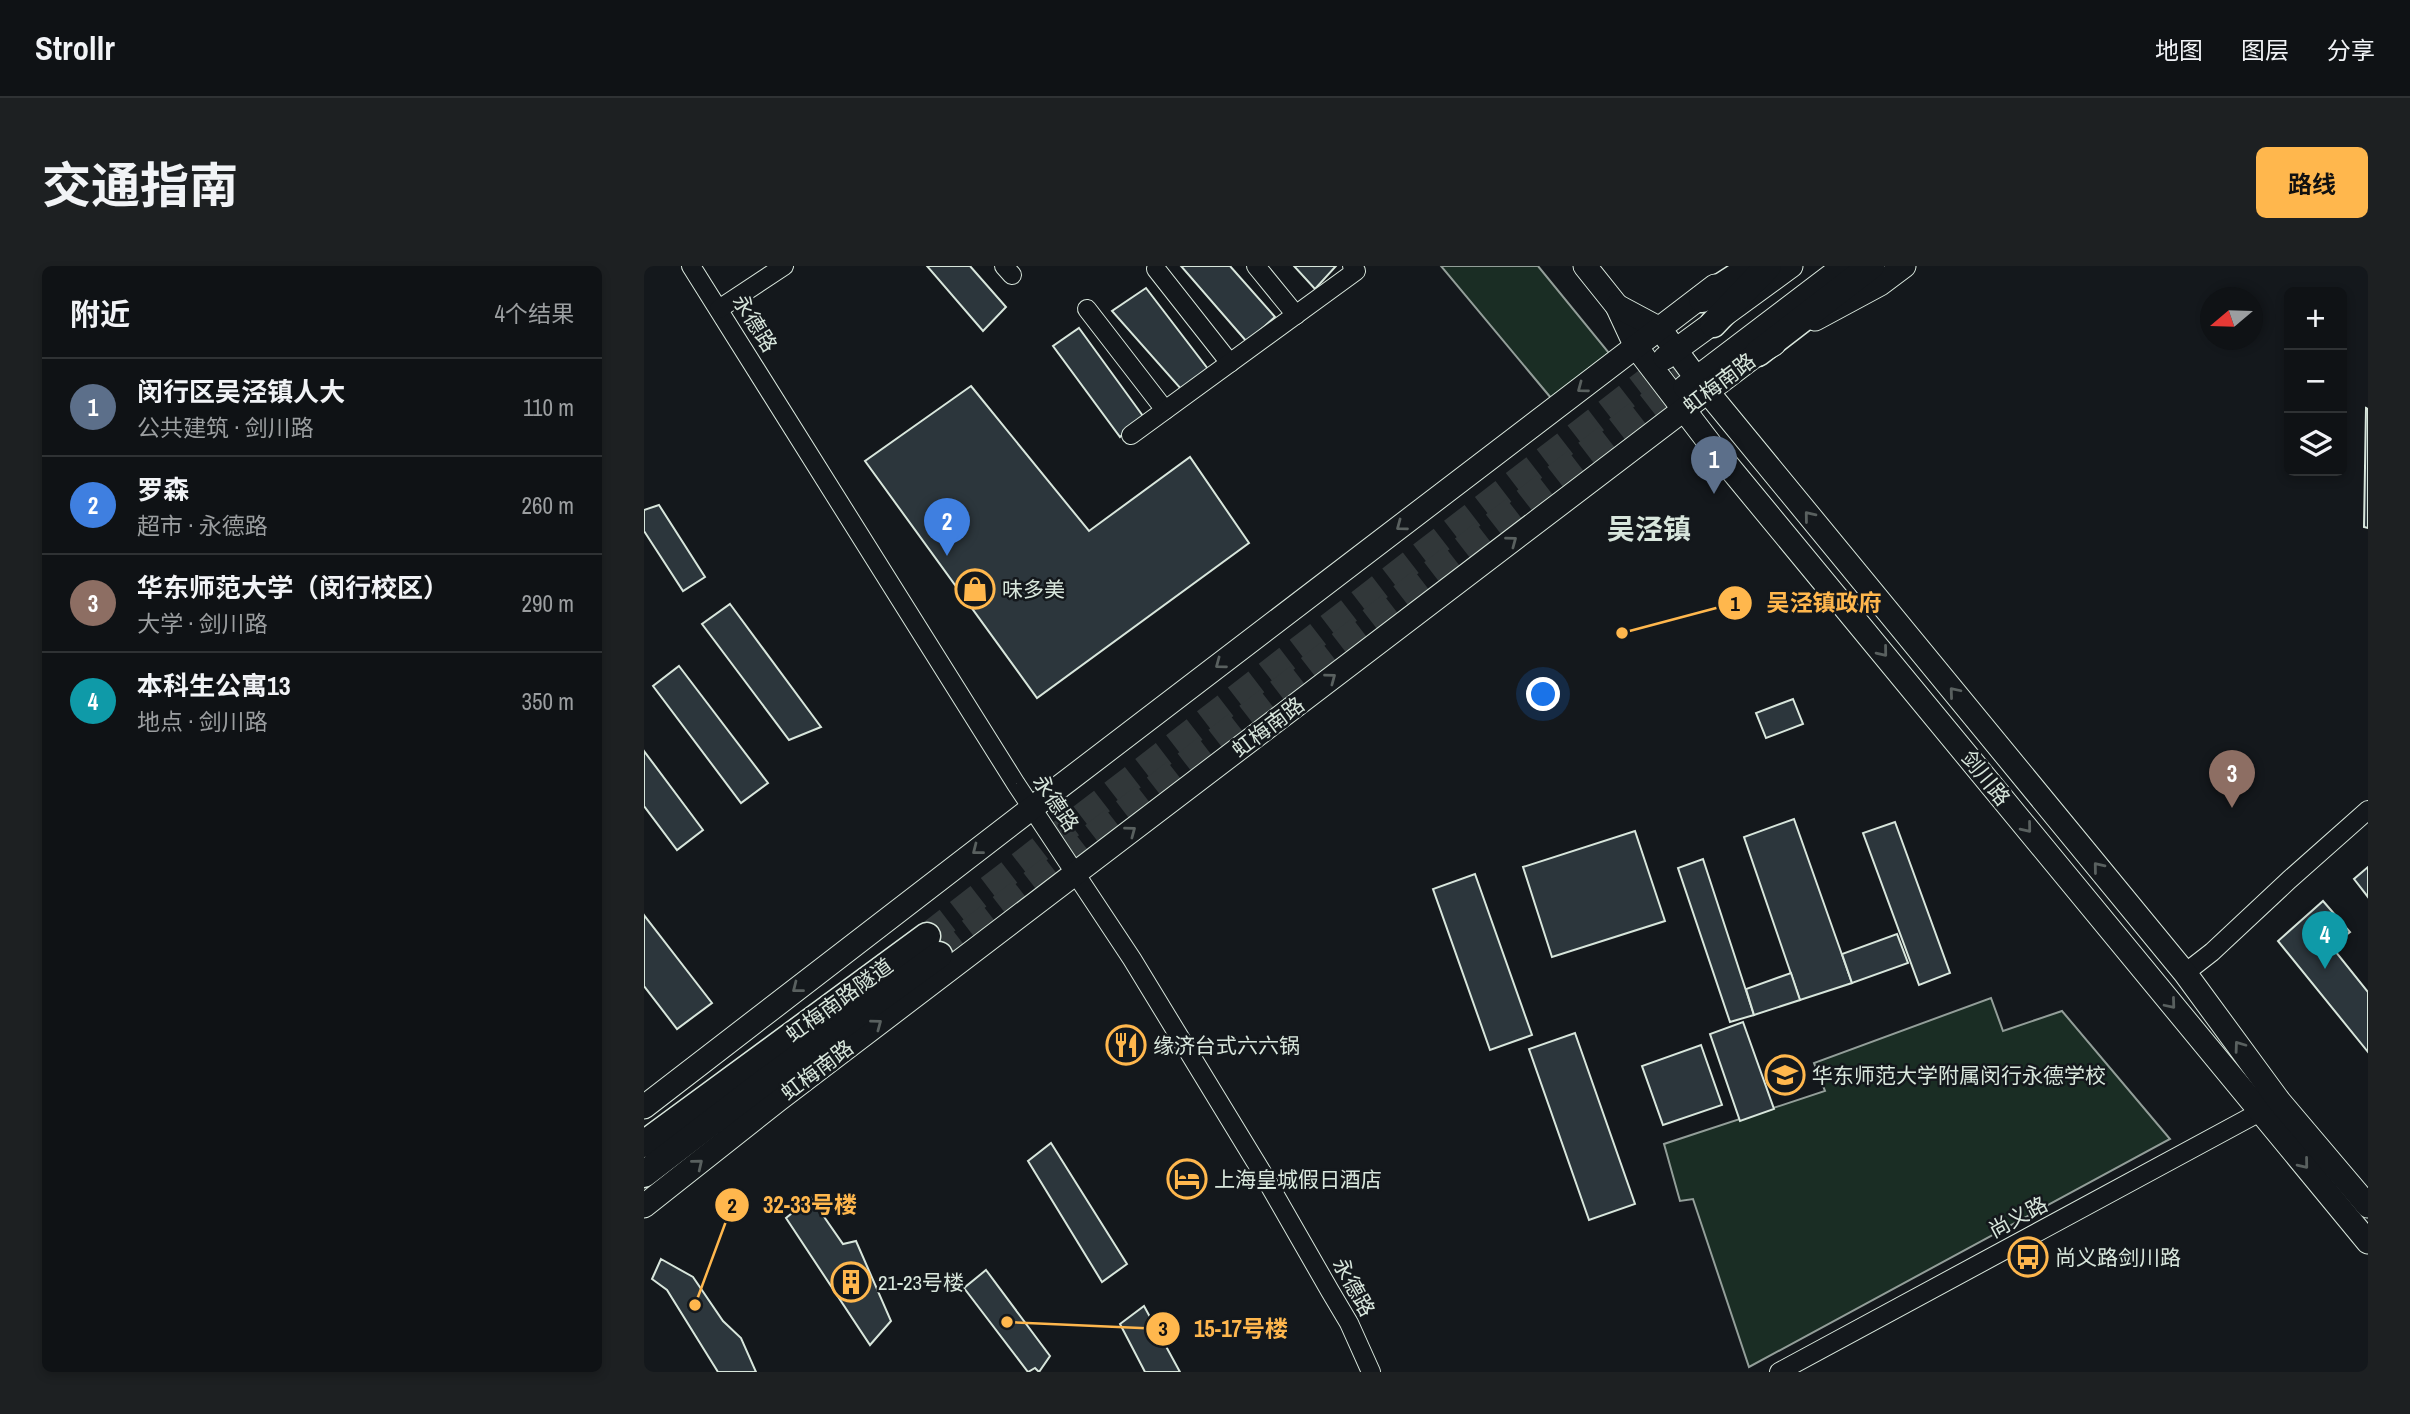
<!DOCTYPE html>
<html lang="zh">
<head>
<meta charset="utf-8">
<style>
  body { margin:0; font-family:"Archivo Narrow","Noto Sans SC",sans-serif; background:#1d2022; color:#f1f3f6 }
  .controls { position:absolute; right:21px; top:21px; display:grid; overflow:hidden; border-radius:10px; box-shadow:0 4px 10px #0003 }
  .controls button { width:63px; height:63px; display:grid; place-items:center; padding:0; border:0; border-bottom:2px solid #2f3234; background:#0f1215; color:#f1f3f6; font:35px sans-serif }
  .compass { position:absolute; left:1556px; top:21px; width:63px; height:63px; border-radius:50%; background:#0f1215; box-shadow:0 4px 10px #0003; rotate:251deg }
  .you { position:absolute; left:900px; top:429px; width:24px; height:24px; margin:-18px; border:5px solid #fff; border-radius:50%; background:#1a73e8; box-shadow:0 0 0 10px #1a73e833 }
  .badge { display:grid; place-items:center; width:46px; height:46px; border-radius:50%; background:#ffb74d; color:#fff; font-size:23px; font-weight:700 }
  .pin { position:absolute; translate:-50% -58px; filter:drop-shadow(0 2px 4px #0008) }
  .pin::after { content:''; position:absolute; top:37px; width:24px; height:21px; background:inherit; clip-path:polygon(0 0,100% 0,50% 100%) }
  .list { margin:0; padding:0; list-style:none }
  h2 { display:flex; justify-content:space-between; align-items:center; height:91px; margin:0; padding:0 28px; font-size:30px }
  h2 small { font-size:23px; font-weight:400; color:#9b9ea0 }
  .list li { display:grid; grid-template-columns:46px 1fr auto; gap:21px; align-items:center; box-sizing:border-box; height:98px; padding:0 28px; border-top:2px solid #2f3234 }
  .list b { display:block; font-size:26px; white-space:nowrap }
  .list p { margin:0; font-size:23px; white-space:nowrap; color:#9b9ea0 }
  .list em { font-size:23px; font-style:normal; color:#9b9ea0 }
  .icon { flex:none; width:38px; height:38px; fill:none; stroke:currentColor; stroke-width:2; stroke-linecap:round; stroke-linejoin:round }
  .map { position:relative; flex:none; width:1724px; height:1106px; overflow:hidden; border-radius:10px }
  header { display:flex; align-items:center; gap:42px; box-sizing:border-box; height:98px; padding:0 35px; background:#0f1215; border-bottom:2px solid #2f3234 }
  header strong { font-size:33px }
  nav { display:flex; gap:38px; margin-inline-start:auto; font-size:24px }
  .intro { display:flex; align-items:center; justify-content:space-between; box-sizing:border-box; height:168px; padding:0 42px }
  h1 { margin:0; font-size:49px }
  .button { padding:18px 32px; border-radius:10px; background:#ffb74d; color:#111; font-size:24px; font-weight:700 }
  main { display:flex; gap:42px; padding:0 42px }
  aside { flex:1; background:#0f1215; border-radius:10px; box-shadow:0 4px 10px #0003 }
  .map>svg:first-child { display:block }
</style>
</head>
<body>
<header>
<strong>Strollr</strong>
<nav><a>地图</a><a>图层</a><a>分享</a></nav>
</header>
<div class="intro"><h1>交通指南</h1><a class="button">路线</a></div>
<main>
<aside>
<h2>附近<small>4个结果</small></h2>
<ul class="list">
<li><span class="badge" style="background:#5c6f8a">1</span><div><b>闵行区吴泾镇人大</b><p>公共建筑 · 剑川路</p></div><em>110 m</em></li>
<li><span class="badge" style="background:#3f7fe0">2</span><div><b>罗森</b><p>超市 · 永德路</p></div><em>260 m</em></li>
<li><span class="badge" style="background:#8d6e63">3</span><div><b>华东师范大学（闵行校区）</b><p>大学 · 剑川路</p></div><em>290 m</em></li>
<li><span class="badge" style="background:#0f9aa8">4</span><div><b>本科生公寓13</b><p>地点 · 剑川路</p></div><em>350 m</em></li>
</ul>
</aside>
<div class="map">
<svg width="1724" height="1106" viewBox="0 0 1724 1106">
  <rect width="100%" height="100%" fill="#14181c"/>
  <g fill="#1a2d24" stroke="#939e99" stroke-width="2">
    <polygon points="797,0 894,0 965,87 907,132"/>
    <polygon points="1347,732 1359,765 1418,745 1526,873 1105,1101 1049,933 1036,935 1020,878 1181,825 1170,797"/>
  </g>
  <g fill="#2c363c" stroke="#d8e6dc" stroke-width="2">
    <polygon points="283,0 326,0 362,41 339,65"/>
    <polygon points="537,0 586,0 631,51 603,76"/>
    <polygon points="650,0 692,0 671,23"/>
    <polygon points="502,22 564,103 537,123 468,45"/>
    <polygon points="435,62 499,150 476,171 409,80"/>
    <polygon points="327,120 445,265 546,191 605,277 393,432 221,195"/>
    <polygon points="1722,142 1724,143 1724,262 1720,261"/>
    <polygon points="15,239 61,311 39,325 0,265 0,244"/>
    <polygon points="86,338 177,461 145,474 58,358"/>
    <polygon points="35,400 124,517 97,537 9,420"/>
    <polygon points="1149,433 1159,458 1122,472 1112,447"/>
    <polygon points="0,485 59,564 33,584 0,540"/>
    <polygon points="1150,553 1208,717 1156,734 1100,571"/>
    <polygon points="1251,556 1306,707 1275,719 1219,567"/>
    <polygon points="991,565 1021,655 908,691 879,601"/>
    <polygon points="1059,593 1110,749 1086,756 1034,602"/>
    <polygon points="1724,601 1724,631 1710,613"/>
    <polygon points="831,608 888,769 846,784 789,623"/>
    <polygon points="1679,635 1706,666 1687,680 1724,726 1724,786 1634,675"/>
    <polygon points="0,649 68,737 33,763 0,720"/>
    <polygon points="1253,668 1264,697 1208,717 1198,688"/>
    <polygon points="1147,707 1156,734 1110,749 1102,723"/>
    <polygon points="1099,756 1130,843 1096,855 1066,768"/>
    <polygon points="931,767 991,938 945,954 885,783"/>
    <polygon points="1057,779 1078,839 1019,859 998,800"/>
    <polygon points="407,877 483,998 458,1016 384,895"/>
    <polygon points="167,932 199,978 212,975 247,1055 226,1079 142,952"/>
    <polygon points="17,993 49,1011 79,1055 97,1072 112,1106 74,1106 23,1024 8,1013"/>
    <polygon points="342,1004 406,1090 395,1106 391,1102 384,1106 320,1022"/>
    <polygon points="500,1040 536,1106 501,1106 476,1058"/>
  </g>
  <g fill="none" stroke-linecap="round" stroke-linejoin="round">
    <g stroke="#313739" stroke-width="26" stroke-dasharray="26 13" stroke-linecap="butt">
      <polyline points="283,670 1031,93"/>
      <polyline points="295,689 1043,109"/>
    </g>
    <g stroke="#d8e6dc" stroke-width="20">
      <g id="minor">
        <polyline points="47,0 372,518 488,693 616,903 686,1025 705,1057 727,1106"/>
        <polyline points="360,0 368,9"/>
        <polyline points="612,0 652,49"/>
        <polyline points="512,3 586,97"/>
        <polyline points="75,43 140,0"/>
        <polyline points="443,43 521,144"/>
        <polyline points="487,169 712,5 708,0"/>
        <polyline points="1541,707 1568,686 1645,614 1724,544"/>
        <polyline points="1135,1106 1627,840"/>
      </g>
    </g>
    <g stroke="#d8e6dc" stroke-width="25">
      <g id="major">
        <polyline points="941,0 973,40 992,81 1067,179 1724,976"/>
        <polyline points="973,40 1016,63 1053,113 1541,707 1635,835 1724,940"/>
        <polyline points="1171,53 1236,18 1260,0"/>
        <polyline points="1021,92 1147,0"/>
        <polyline points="1041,121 1200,0"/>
        <polyline points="0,841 388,542 1071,20"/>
        <polyline points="0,940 134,834 1114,87 1130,78"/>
      </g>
    </g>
    <g stroke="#d8e6dc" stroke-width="29">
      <g id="highway">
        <polyline points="1058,33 1109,0"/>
        <polyline points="1069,58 1124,0"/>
        <polyline points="1114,87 1227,0"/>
        <polyline points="0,878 283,670"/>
        <polyline points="0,908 119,817 295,689"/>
      </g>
    </g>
    <use href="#minor" stroke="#14181c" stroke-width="18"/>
    <use href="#major" stroke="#14181c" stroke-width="23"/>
    <use href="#highway" stroke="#14181c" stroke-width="26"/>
  </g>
  <defs><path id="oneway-chevron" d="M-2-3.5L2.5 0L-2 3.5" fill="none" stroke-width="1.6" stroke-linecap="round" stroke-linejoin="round" transform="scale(1.75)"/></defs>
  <g stroke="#59605f">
    <use href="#oneway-chevron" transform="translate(938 122) rotate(143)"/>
    <use href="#oneway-chevron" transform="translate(1165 250) rotate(-129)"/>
    <use href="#oneway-chevron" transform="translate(757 260) rotate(143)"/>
    <use href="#oneway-chevron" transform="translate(868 275) rotate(-37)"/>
    <use href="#oneway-chevron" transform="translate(1239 386) rotate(51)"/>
    <use href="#oneway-chevron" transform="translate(576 398) rotate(143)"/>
    <use href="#oneway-chevron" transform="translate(687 412) rotate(-37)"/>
    <use href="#oneway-chevron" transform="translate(1310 426) rotate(-130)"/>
    <use href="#oneway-chevron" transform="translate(1383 562) rotate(51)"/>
    <use href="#oneway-chevron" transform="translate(487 565) rotate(-37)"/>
    <use href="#oneway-chevron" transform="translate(333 584) rotate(142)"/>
    <use href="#oneway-chevron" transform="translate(1454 601) rotate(-129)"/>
    <use href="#oneway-chevron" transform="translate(153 722) rotate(142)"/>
    <use href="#oneway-chevron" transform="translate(1527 738) rotate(50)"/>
    <use href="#oneway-chevron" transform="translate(233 758) rotate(-37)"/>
    <use href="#oneway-chevron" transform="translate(1595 780) rotate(-126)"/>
    <use href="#oneway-chevron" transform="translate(54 898) rotate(-39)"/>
    <use href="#oneway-chevron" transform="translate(1660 898) rotate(51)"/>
  </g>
  <defs>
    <g id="shop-ring" transform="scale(2.0125)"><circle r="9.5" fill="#14181c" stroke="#ffb74d" stroke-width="1.5"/><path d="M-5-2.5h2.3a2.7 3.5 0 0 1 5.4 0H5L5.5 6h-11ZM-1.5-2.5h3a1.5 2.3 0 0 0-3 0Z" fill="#ffb74d"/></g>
    <g id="restaurant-ring" transform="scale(2.0125)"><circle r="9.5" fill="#14181c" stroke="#ffb74d" stroke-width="1.5"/><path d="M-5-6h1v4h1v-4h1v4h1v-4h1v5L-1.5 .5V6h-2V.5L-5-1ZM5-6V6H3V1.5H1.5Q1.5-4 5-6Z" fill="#ffb74d"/></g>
    <g id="school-ring" transform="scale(2.0125)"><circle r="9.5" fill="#14181c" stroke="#ffb74d" stroke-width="1.5"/><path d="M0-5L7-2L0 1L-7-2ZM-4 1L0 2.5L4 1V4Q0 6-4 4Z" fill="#ffb74d"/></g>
    <g id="hotel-ring" transform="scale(2.0125)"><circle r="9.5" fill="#14181c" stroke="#ffb74d" stroke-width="1.5"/><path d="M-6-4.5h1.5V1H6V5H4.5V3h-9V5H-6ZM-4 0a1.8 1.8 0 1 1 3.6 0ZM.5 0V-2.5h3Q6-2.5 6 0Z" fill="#ffb74d"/></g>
    <g id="bus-ring" transform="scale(2.0125)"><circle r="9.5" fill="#14181c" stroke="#ffb74d" stroke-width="1.5"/><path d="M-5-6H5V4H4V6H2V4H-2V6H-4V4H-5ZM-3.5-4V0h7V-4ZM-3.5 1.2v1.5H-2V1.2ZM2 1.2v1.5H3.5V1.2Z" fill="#ffb74d"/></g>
    <g id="building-ring" transform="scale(2.0125)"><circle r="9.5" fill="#14181c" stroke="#ffb74d" stroke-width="1.5"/><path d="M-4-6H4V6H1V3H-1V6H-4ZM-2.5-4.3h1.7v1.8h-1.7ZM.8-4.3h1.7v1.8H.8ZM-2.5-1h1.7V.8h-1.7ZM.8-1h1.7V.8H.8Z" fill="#ffb74d"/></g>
  </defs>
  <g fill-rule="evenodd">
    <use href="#shop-ring" x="331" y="323"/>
    <use href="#restaurant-ring" x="482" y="779"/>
    <use href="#school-ring" x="1141" y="809"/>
    <use href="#hotel-ring" x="543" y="913"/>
    <use href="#bus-ring" x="1384" y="991"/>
    <use href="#building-ring" x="207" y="1016"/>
  </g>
  <g text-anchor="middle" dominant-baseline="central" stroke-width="5" stroke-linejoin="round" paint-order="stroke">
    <g font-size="21" fill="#d8e6dc" stroke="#14181c">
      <text transform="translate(111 57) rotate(58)">永德路</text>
      <text transform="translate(1075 117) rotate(-37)">虹梅南路</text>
      <text transform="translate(624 461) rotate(-37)">虹梅南路</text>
      <text transform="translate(1342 512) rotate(51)">剑川路</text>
      <text transform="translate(412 537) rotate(56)">永德路</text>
      <text transform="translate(195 734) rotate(-36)">虹梅南路隧道</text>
      <text transform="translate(173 804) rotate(-37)">虹梅南路</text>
      <text transform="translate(1374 951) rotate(-28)">尚义路</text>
      <text transform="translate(710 1021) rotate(61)">永德路</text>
    </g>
    <g font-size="21" fill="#d8e6dc" stroke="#14181c" text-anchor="start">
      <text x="358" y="323">味多美</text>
      <text x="509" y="779">缘济台式六六锅</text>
      <text x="1168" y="809">华东师范大学附属闵行永德学校</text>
      <text x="570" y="913">上海皇城假日酒店</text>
      <text x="1411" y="991">尚义路剑川路</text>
      <text x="234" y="1016">21-23号楼</text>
    </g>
    <g font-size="28" font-weight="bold" fill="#d8e6dc" stroke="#14181c">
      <text x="1005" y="263">吴泾镇</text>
    </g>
  </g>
  <path fill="none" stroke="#ffb74d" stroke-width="2.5" d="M978 367L1091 337M51 1039L88 939M363 1056L519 1063"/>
  <g fill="#ffb74d" stroke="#14181c" stroke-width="2.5">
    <circle cx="978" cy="367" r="7"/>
    <circle cx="51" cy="1039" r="7"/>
    <circle cx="363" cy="1056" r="7"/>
    <circle cx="1091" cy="337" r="18"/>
    <circle cx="88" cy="939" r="18"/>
    <circle cx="519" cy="1063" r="18"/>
  </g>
  <g font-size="21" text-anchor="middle" font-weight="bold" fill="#111">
    <text x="1091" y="345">1</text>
    <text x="88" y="947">2</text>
    <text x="519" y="1070">3</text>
  </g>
  <g font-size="23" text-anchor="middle" font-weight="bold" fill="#ffb74d" stroke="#14181c" stroke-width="5" stroke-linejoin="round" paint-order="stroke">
    <text x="1180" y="345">吴泾镇政府</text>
    <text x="166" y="947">32-33号楼</text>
    <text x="597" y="1071">15-17号楼</text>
  </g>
</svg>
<div class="controls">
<button>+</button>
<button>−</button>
<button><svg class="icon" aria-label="layers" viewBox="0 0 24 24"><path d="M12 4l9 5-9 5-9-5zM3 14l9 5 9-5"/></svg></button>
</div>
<svg class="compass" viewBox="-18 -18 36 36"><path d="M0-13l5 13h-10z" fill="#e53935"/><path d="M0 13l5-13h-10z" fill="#9b9ea0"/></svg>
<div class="you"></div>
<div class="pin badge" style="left:1070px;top:228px;background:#5c6f8a">1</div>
<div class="pin badge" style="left:303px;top:290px;background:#3f7fe0">2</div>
<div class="pin badge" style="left:1588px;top:542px;background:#8d6e63">3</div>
<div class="pin badge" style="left:1681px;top:703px;background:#0f9aa8">4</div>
</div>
</main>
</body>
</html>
